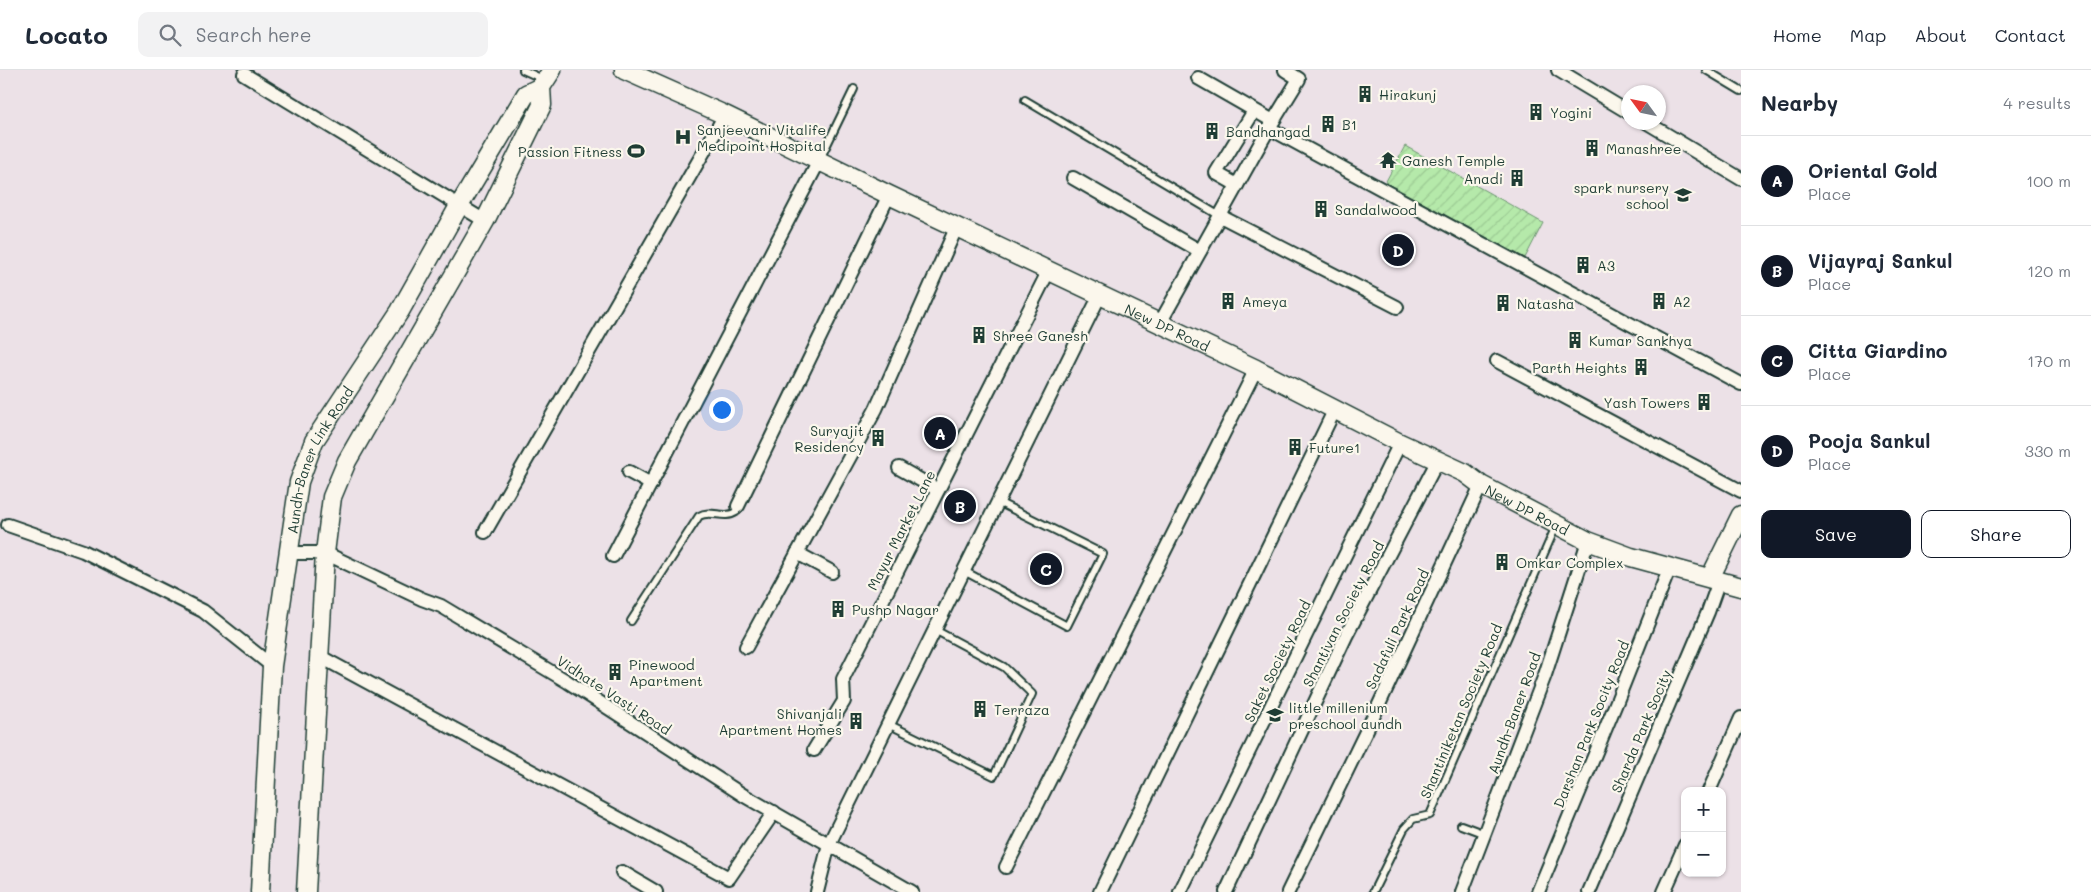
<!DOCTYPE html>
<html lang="en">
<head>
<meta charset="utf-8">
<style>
  body { margin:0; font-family:Mali,sans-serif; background:#f2f2f3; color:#1f2937 }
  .controls { position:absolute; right:15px; bottom:15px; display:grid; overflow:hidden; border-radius:10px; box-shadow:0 1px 4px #0004 }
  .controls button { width:45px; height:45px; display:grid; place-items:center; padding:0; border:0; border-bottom:1px solid #e0e1e3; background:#fff; color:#1f2937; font:25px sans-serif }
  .compass { position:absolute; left:1621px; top:15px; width:45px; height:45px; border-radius:50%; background:#fff; box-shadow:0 1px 4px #0004; rotate:303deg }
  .you { position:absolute; left:721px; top:339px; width:18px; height:18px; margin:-12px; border:4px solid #fff; border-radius:50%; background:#1a73e8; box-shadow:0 0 0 8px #1a73e833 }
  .badge { display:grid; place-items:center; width:32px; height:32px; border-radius:50%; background:#111827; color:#fff; font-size:16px; font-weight:700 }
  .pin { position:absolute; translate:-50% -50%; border:2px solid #fff; box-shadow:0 1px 5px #0006 }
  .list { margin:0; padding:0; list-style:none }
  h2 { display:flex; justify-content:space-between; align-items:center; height:65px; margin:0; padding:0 20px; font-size:21px }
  h2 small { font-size:16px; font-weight:400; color:#747a83 }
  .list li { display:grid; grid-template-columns:32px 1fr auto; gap:15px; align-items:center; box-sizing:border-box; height:90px; padding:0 20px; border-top:1px solid #e0e1e3 }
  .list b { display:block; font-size:19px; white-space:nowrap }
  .list p { margin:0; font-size:16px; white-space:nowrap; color:#747a83 }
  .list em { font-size:16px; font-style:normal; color:#747a83 }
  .actions { display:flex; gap:10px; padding:15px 20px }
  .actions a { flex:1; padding:11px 0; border:1px solid #111827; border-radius:10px; text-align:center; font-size:18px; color:#111827 }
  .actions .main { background:#111827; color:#fff }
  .icon { flex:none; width:28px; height:28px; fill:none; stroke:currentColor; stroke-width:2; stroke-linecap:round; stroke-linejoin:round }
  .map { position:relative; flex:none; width:1741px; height:822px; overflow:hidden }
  header { display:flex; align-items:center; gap:30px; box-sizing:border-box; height:70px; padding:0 25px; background:#fff; border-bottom:1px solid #e0e1e3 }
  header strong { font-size:24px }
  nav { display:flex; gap:28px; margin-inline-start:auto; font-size:18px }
  .search { width:350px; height:45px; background:#f2f2f3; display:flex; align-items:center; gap:12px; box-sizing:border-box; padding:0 18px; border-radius:10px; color:#747a83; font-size:19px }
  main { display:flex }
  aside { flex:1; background:#fff }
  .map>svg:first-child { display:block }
</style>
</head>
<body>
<header>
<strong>Locato</strong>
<div class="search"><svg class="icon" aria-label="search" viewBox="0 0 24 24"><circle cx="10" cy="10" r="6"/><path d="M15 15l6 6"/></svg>Search here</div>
<nav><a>Home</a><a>Map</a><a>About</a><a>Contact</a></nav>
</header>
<main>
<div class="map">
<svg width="1741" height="822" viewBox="0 0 1741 822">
  <defs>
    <pattern id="garden-furrows" width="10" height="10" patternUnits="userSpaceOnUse" patternTransform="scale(1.25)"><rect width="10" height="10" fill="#b5e9aa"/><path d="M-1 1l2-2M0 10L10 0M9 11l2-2" fill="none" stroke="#9bc993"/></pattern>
  </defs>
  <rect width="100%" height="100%" fill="#ece1e7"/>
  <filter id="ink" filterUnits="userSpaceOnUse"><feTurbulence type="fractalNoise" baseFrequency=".02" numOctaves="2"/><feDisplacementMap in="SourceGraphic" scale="10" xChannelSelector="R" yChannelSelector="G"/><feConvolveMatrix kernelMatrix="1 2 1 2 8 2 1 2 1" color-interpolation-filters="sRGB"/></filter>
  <g filter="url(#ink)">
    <polygon fill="url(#garden-furrows)" stroke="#6a936f" points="1405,76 1543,153 1525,188 1385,113"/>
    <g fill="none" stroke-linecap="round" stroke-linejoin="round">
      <g stroke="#1f3d34" stroke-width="10">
        <g id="lane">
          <polyline points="523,0 545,10"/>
          <polyline points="1706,0 1741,21"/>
          <polyline points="1025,30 1220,146"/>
          <polyline points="820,89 854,19"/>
          <polyline points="964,501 1067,556 1103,484 998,432"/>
          <path d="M 631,551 L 699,446 C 711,439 724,450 736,442 L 738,436"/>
          <polyline points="888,654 994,706 1032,624 1004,597 935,560"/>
          <polyline points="1461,755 1485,764"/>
          <polyline points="1373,822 1404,759 1413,749 1430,745 1556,456"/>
        </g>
      </g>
      <g stroke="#1f3d34" stroke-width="16">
        <g id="street">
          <polyline points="1558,0 1628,42"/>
          <polyline points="244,4 485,151"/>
          <polyline points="1198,8 1273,51"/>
          <polyline points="1646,52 1741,109"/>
          <polyline points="1269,58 1741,314"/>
          <polyline points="1073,108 1200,181"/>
          <polyline points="1237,115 1216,103 1254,41"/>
          <polyline points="1220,146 1397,237"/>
          <polyline points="1160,253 1269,58 1299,9 1285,0"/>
          <polyline points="1497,291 1741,421"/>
          <polyline points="899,398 938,420"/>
          <polyline points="629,402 651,414"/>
          <polyline points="738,436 889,125"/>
          <polyline points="8,455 83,481 203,541 272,596"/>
          <polyline points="485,462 725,45"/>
          <polyline points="289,483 325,483 422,529 441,536 568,612 743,725 912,822"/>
          <polyline points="797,483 832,502"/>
          <polyline points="613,486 819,91"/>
          <polyline points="746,577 876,339 957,156"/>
          <polyline points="319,586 729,808 774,742"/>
          <polyline points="814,680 844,631 843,609 1049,200"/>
          <polyline points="1709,721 1741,648"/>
          <polyline points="1006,797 1256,299"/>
          <polyline points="622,802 656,822"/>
          <polyline points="817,822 829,774 1100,225"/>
          <polyline points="1100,822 1335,339"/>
          <polyline points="1180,822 1400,373"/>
          <polyline points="1226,822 1346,566 1438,390"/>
          <polyline points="1288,822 1376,641 1481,415"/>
          <polyline points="1462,822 1545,605 1588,471"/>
          <polyline points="1538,822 1617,631 1670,497"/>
          <polyline points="1589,822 1708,542 1719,511"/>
          <polyline points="1664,822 1685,775"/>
        </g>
      </g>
      <g stroke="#1f3d34" stroke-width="21">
        <g id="secondary">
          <path id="s1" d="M 624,0 L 725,45 L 889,125 L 1256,299 L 1400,373 L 1465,403 L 1481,415 L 1588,471 L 1631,487 L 1741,517"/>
          <polyline points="1710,508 1741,445"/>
          <path id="s2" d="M 260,822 L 272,596 L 299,412 L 314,371 L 400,241 L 459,136 L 526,24 L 541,17"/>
          <polyline points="306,822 325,483 332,427 347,391 485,151 542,35 541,17 552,0"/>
        </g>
      </g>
      <use href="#lane" stroke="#fbf7ec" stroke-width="6"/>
      <use href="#street" stroke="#fbf7ec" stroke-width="12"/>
      <use href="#secondary" stroke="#fbf7ec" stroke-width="18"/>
    </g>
  </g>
  <defs>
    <g id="building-bare" transform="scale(1.35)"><path d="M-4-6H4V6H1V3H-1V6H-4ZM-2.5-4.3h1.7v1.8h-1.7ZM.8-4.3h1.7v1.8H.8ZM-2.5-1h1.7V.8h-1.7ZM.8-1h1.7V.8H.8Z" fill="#1f3d34" stroke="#fbf7ec" stroke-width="2.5" paint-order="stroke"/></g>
    <g id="hospital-bare" transform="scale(1.35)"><path d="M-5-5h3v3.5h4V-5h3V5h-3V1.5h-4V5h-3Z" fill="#1f3d34" stroke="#fbf7ec" stroke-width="2.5" paint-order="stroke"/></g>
    <g id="stadium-bare" transform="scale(1.35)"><path d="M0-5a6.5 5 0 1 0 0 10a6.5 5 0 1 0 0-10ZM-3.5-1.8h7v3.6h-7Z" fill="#1f3d34" stroke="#fbf7ec" stroke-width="2.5" paint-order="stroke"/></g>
    <g id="temple-bare" transform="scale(1.35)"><path d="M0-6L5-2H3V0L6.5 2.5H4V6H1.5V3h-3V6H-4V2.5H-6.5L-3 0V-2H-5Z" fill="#1f3d34" stroke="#fbf7ec" stroke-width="2.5" paint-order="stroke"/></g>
    <g id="school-bare" transform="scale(1.35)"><path d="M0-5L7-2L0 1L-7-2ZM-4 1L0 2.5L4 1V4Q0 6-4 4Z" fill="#1f3d34" stroke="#fbf7ec" stroke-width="2.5" paint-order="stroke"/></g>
  </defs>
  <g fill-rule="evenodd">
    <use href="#building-bare" x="1365" y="24"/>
    <use href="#building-bare" x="1536" y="42"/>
    <use href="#building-bare" x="1328" y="54"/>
    <use href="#building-bare" x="1212" y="61"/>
    <use href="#hospital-bare" x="683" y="67"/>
    <use href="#building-bare" x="1592" y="78"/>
    <use href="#stadium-bare" x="636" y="81"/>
    <use href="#temple-bare" x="1388" y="90"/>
    <use href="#building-bare" x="1517" y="108"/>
    <use href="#school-bare" x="1683" y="125"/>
    <use href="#building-bare" x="1321" y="139"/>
    <use href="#building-bare" x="1583" y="195"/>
    <use href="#building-bare" x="1228" y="231"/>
    <use href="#building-bare" x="1659" y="231"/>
    <use href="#building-bare" x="1503" y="233"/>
    <use href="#building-bare" x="979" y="265"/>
    <use href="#building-bare" x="1575" y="270"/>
    <use href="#building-bare" x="1641" y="297"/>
    <use href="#building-bare" x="1704" y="332"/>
    <use href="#building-bare" x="878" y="368"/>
    <use href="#building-bare" x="1295" y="377"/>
    <use href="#building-bare" x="1502" y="492"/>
    <use href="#building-bare" x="838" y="539"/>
    <use href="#building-bare" x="615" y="602"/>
    <use href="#building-bare" x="980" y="639"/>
    <use href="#school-bare" x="1275" y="645"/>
    <use href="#building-bare" x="856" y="651"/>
  </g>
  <g text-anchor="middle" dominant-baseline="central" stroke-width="4.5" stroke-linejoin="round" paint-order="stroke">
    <g font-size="14" fill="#1f3d34" stroke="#fbf7ec" text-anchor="start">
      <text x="1379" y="24">Hirakunj</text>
      <text x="1550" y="42">Yogini</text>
      <text x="1342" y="54">B1</text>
      <text x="697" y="59">Sanjeevani Vitalife<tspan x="697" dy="16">Medipoint Hospital</tspan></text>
      <text x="1226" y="61">Bandhangad</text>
      <text x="1606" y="78">Manashree</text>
      <text x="622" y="81" text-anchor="end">Passion Fitness</text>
      <text x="1402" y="90">Ganesh Temple</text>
      <text x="1503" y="108" text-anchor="end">Anadi</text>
      <text x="1669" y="117" text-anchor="end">spark nursery<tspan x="1669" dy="16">school</tspan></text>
      <text x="1335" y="139">Sandalwood</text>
      <text x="1597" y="195">A3</text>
      <text x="1242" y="231">Ameya</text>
      <text x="1673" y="231">A2</text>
      <text x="1517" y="233">Natasha</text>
      <text x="993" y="265">Shree Ganesh</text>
      <text x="1589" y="270">Kumar Sankhya</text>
      <text x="1627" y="297" text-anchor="end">Parth Heights</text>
      <text x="1690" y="332" text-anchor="end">Yash Towers</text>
      <text x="864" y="360" text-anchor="end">Suryajit<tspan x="864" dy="16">Residency</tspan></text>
      <text x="1309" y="377">Future1</text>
      <text x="1516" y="492">Omkar Complex</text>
      <text x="852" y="539">Pushp Nagar</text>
      <text x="629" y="594">Pinewood<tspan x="629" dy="16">Apartment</tspan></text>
      <text x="1289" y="637">little millenium<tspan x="1289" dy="16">preschool aundh</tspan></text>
      <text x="994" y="639">Terraza</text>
      <text x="842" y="643" text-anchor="end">Shivanjali<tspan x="842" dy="16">Apartment Homes</tspan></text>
    </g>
    <g font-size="14" fill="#1f3d34" stroke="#fbf7ec">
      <text stroke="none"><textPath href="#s1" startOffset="601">New DP Road</textPath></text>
      <text stroke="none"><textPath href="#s2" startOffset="440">Aundh-Baner Link Road</textPath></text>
      <text stroke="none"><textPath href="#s1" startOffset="1005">New DP Road</textPath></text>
      <text transform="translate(901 460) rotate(-63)">Mayur Market Lane</text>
      <text transform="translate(1343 544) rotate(-63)">Shantivan Society Road</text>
      <text transform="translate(1397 559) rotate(-65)">Sadafuli Park Road</text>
      <text transform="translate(1277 591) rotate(-64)">Saket Society Road</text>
      <text transform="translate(614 625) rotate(33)">Vidhate Vasti Road</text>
      <text transform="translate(1461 641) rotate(-67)">Shantiniketan Society Road</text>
      <text transform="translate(1514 643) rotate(-70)">Aundh-Baner Road</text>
      <text transform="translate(1591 654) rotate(-68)">Darshan Park Socity Road</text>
      <text transform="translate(1641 661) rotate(-67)">Sharda Park Socity</text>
    </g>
  </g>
</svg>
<div class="controls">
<button>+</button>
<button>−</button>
</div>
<svg class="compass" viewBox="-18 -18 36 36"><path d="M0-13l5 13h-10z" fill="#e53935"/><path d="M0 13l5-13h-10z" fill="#747a83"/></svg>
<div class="you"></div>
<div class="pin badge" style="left:940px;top:363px">A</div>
<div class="pin badge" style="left:960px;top:436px">B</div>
<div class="pin badge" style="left:1046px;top:499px">C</div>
<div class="pin badge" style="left:1398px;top:180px">D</div>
</div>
<aside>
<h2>Nearby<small>4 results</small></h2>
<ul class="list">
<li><span class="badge">A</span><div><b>Oriental Gold</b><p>Place</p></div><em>100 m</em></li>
<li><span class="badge">B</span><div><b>Vijayraj Sankul</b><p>Place</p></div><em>120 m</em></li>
<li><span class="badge">C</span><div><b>Citta Giardino</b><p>Place</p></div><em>170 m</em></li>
<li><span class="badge">D</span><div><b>Pooja Sankul</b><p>Place</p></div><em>330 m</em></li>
</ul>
<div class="actions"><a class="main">Save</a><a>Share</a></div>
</aside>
</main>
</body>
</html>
